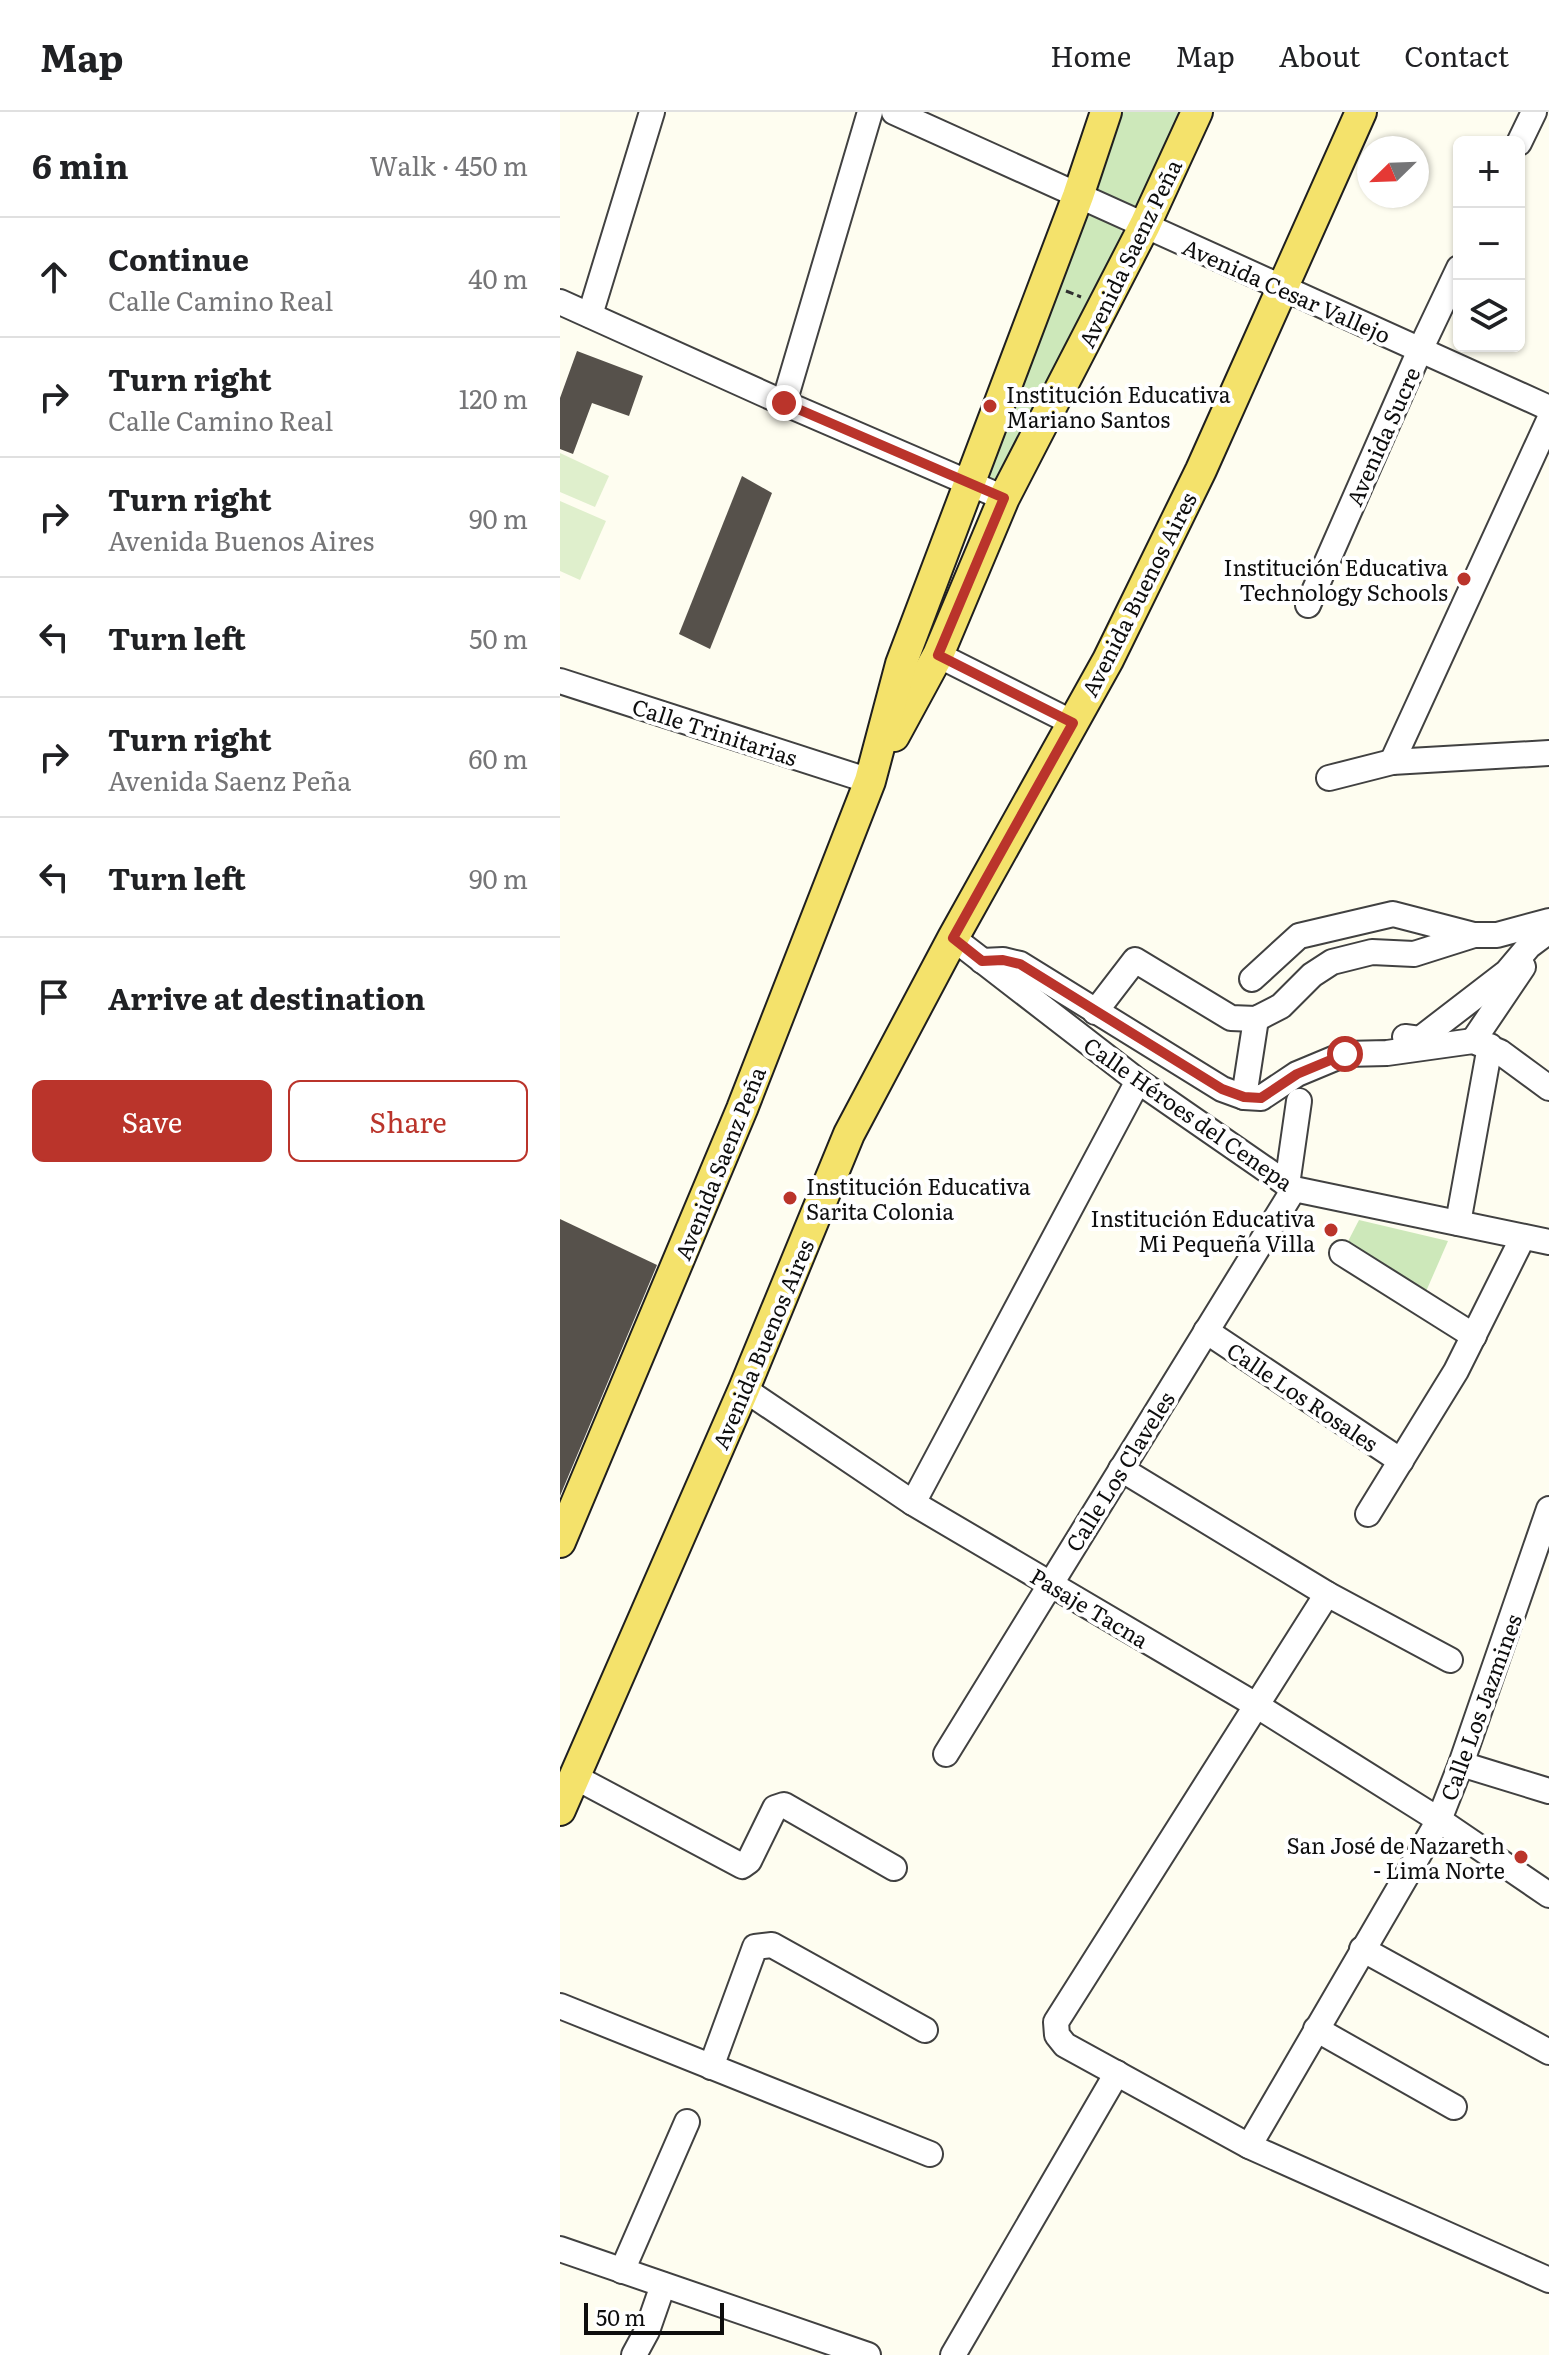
<!DOCTYPE html>
<html lang="en">
<head>
<meta charset="utf-8">
<style>
  body { margin:0; font-family:Literata,serif; background:#f6f6f6; color:#202124 }
  .controls { position:absolute; right:24px; top:24px; display:grid; overflow:hidden; border-radius:12px; box-shadow:0 2px 6px #0004 }
  .controls button { width:72px; height:72px; display:grid; place-items:center; padding:0; border:0; border-bottom:2px solid #e0e0e0; background:#fff; color:#202124; font:40px sans-serif }
  .compass { position:absolute; left:797px; top:24px; width:72px; height:72px; border-radius:50%; background:#fff; box-shadow:0 2px 6px #0004; rotate:247deg }
  .scale { position:absolute; left:24px; bottom:20px; width:140px; box-sizing:border-box; padding-left:8px; border:4px solid #0e0e0e; border-top:0; font-size:22px; line-height:28px; white-space:nowrap; color:#0e0e0e; -webkit-text-stroke:6px #fff; paint-order:stroke }
  .stop { position:absolute; width:24px; height:24px; margin:-18px; border:6px solid #ba342b; border-radius:50%; background:#fff }
  .stop.end { background:#ba342b; border-color:#fff; box-shadow:0 2px 8px #0008 }
  .list { margin:0; padding:0; list-style:none }
  h2 { display:flex; justify-content:space-between; align-items:center; height:104px; margin:0; padding:0 32px; font-size:34px }
  h2 small { font-size:26px; font-weight:400; color:#757577 }
  .list li { display:grid; grid-template-columns:52px 1fr auto; gap:24px; align-items:center; box-sizing:border-box; height:120px; padding:0 32px; border-top:2px solid #e0e0e0 }
  .list b { display:block; font-size:30px; white-space:nowrap }
  .list p { margin:0; font-size:26px; white-space:nowrap; color:#757577 }
  .list em { font-size:26px; font-style:normal; color:#757577 }
  .actions { display:flex; gap:16px; padding:24px 32px }
  .actions a { flex:1; padding:18px 0; border:2px solid #ba342b; border-radius:12px; text-align:center; font-size:28px; color:#ba342b }
  .actions .main { background:#ba342b; color:#fff }
  .icon { flex:none; width:44px; height:44px; fill:none; stroke:currentColor; stroke-width:2; stroke-linecap:round; stroke-linejoin:round }
  .map { position:relative; flex:none; width:989px; height:2243px; overflow:hidden }
  header { display:flex; align-items:center; gap:48px; box-sizing:border-box; height:112px; padding:0 40px; background:#fff; border-bottom:2px solid #e0e0e0 }
  header strong { font-size:38px }
  nav { display:flex; gap:44px; margin-inline-start:auto; font-size:28px }
  main { display:flex }
  aside { flex:1; background:#fff }
  .map>svg:first-child { display:block }
</style>
</head>
<body>
<header>
<strong>Map</strong>
<nav><a>Home</a><a>Map</a><a>About</a><a>Contact</a></nav>
</header>
<main>
<aside>
<h2>6 min<small>Walk · 450 m</small></h2>
<ul class="list">
<li><svg class="icon" aria-label="ahead" viewBox="0 0 24 24"><path d="M12 20V5M6 11l6-6 6 6"/></svg><div><b>Continue</b><p>Calle Camino Real</p></div><em>40 m</em></li>
<li><svg class="icon" aria-label="right" viewBox="0 0 24 24"><path d="M7 20v-9h11M14 6l5 5-5 5"/></svg><div><b>Turn right</b><p>Calle Camino Real</p></div><em>120 m</em></li>
<li><svg class="icon" aria-label="right" viewBox="0 0 24 24"><path d="M7 20v-9h11M14 6l5 5-5 5"/></svg><div><b>Turn right</b><p>Avenida Buenos Aires</p></div><em>90 m</em></li>
<li><svg class="icon" aria-label="left" viewBox="0 0 24 24"><path d="M17 20v-9H6M10 6l-5 5 5 5"/></svg><div><b>Turn left</b></div><em>50 m</em></li>
<li><svg class="icon" aria-label="right" viewBox="0 0 24 24"><path d="M7 20v-9h11M14 6l5 5-5 5"/></svg><div><b>Turn right</b><p>Avenida Saenz Peña</p></div><em>60 m</em></li>
<li><svg class="icon" aria-label="left" viewBox="0 0 24 24"><path d="M17 20v-9H6M10 6l-5 5 5 5"/></svg><div><b>Turn left</b></div><em>90 m</em></li>
<li><svg class="icon" aria-label="arrive" viewBox="0 0 24 24"><path d="M6 21V4h12l-3 4 3 4H6"/></svg><div><b>Arrive at destination</b></div></li>
</ul>
<div class="actions"><a class="main">Save</a><a>Share</a></div>
</aside>
<div class="map">
<svg width="989" height="2243" viewBox="0 0 989 2243">
  <rect width="100%" height="100%" fill="#fefdf0"/>
  <g fill="#cde8ba">
    <polygon points="561,0 632,0 586,106 531,79"/>
    <path d="M 529,102 C 541,103 558,112 564,123 L 440,366 L 433,370 L 424,367 L 522,105 Z"/>
    <polygon points="799,1108 888,1129 861,1191 782,1141"/>
  </g>
  <g fill="#dfefcc">
    <polygon points="0,341 49,364 35,395 0,380"/>
    <polygon points="0,389 46,409 20,468 0,459"/>
  </g>
  <g fill="#56514b">
    <polygon points="17,239 83,264 69,304 32,291 13,342 0,337 0,286"/>
    <polygon points="182,364 212,381 150,537 119,522"/>
    <polygon points="0,1107 97,1153 0,1384"/>
  </g>
  <g fill="none" stroke-linecap="round" stroke-linejoin="round">
    <g stroke="#414141" stroke-width="28">
      <g id="minor">
        <polyline points="334,0 989,296"/>
        <polyline points="959,31 974,0"/>
        <polyline points="0,190 224,291 444,386"/>
        <polyline points="30,203 92,0"/>
        <polyline points="224,291 310,0"/>
        <polyline points="748,493 860,238 899,156"/>
        <polyline points="378,543 513,611"/>
        <polyline points="0,569 310,669"/>
        <polyline points="832,650 989,308"/>
        <polyline points="769,666 832,650 989,641"/>
        <polyline points="393,826 578,969 734,1077 989,1130"/>
        <polyline points="422,849 443,848 460,852 662,977 684,985 701,986 737,962 785,942 827,941 913,929 940,940 989,976"/>
        <polyline points="692,867 739,824 833,802 914,823 937,823 989,809"/>
        <polyline points="535,900 575,848 671,906 696,907 721,894 752,863 772,850 812,840 854,842 914,823"/>
        <polyline points="845,925 860,927 947,860 969,834 989,819"/>
        <polyline points="913,929 963,855"/>
        <polyline points="684,985 696,907"/>
        <polyline points="727,1073 739,989"/>
        <polyline points="898,1111 930,934"/>
        <polyline points="782,1141 914,1224"/>
        <polyline points="646,1219 841,1349"/>
        <polyline points="184,1277 353,1391 696,1593 879,1708 989,1783"/>
        <polyline points="561,1357 767,1482 890,1548"/>
        <polyline points="353,1391 578,969"/>
        <polyline points="808,1402 896,1259 963,1125"/>
        <polyline points="767,1482 496,1910 497,1923 505,1933 689,2034 989,2168"/>
        <polyline points="386,1642 734,1077"/>
        <polyline points="901,1652 989,1679"/>
        <polyline points="15,1665 182,1754 189,1749 215,1696 224,1693 334,1756"/>
        <polyline points="802,1837 989,1940"/>
        <polyline points="0,1894 370,2042"/>
        <polyline points="756,1917 894,1995"/>
        <polyline points="151,1955 195,1835 212,1833 365,1918"/>
        <polyline points="689,2034 879,1708 901,1652 989,1397"/>
        <polyline points="0,2137 308,2243"/>
        <polyline points="62,2159 127,2010"/>
        <polyline points="74,2243 87,2219 103,2173"/>
        <polyline points="393,2243 557,1961"/>
      </g>
    </g>
    <g stroke="#1f1f1f" stroke-width="34">
      <g id="major">
        <polyline points="334,624 378,543 444,386 585,113 637,0"/>
        <polyline points="0,1430 182,997 310,669 341,552 518,84 546,0"/>
        <polyline points="0,1698 184,1277 289,1022 393,826 548,548 641,358 801,0"/>
      </g>
    </g>
    <polyline stroke="#303030" stroke-width="3" stroke-dasharray="8 4" stroke-linecap="butt" points="506,179 521,185"/>
    <use href="#minor" stroke="#fff" stroke-width="24"/>
    <use href="#major" stroke="#f4e26b" stroke-width="30"/>
  </g>
  <g fill="none" stroke-linecap="round" stroke-linejoin="round">
    <polyline stroke="#ba342b" stroke-width="10" points="224,291 444,386 378,543 513,611 393,826 422,849 443,848 460,852 662,977 684,985 701,986 737,962 785,942"/>
  </g>
  <g fill="#ba342b" stroke="#fff" stroke-width="3">
    <circle cx="430" cy="294" r="8"/>
    <circle cx="904" cy="467" r="8"/>
    <circle cx="230" cy="1086" r="8"/>
    <circle cx="771" cy="1118" r="8"/>
    <circle cx="961" cy="1745" r="8"/>
  </g>
  <g text-anchor="middle" dominant-baseline="central" stroke-width="8" stroke-linejoin="round" paint-order="stroke">
    <g font-size="22" fill="#0e0e0e" stroke="#fff">
      <text transform="translate(569 141) rotate(-64)">Avenida Saenz Peña</text>
      <text transform="translate(727 178) rotate(24)">Avenida Cesar Vallejo</text>
      <text transform="translate(822 324) rotate(-66)">Avenida Sucre</text>
      <text transform="translate(578 482) rotate(-63)">Avenida Buenos Aires</text>
      <text transform="translate(155 619) rotate(18)">Calle Trinitarias</text>
      <text transform="translate(629 1001) rotate(35)">Calle Héroes del Cenepa</text>
      <text transform="translate(159 1051) rotate(-68)">Avenida Saenz Peña</text>
      <text transform="translate(202 1232) rotate(-67)">Avenida Buenos Aires</text>
      <text transform="translate(743 1284) rotate(34)">Calle Los Rosales</text>
      <text transform="translate(559 1359) rotate(-58)">Calle Los Claveles</text>
      <text transform="translate(530 1495) rotate(31)">Pasaje Tacna</text>
      <text transform="translate(920 1595) rotate(-70)">Calle Los Jazmines</text>
    </g>
    <g font-size="22" fill="#0e0e0e" stroke="#fff" text-anchor="end">
      <text x="446" y="281" text-anchor="start">Institución Educativa<tspan x="446" dy="25">Mariano Santos</tspan></text>
      <text x="888" y="454">Institución Educativa<tspan x="888" dy="25">Technology Schools</tspan></text>
      <text x="246" y="1073" text-anchor="start">Institución Educativa<tspan x="246" dy="25">Sarita Colonia</tspan></text>
      <text x="755" y="1105">Institución Educativa<tspan x="755" dy="25">Mi Pequeña Villa</tspan></text>
      <text x="945" y="1732">San José de Nazareth<tspan x="945" dy="25">- Lima Norte</tspan></text>
    </g>
  </g>
</svg>
<div class="controls">
<button>+</button>
<button>−</button>
<button><svg class="icon" aria-label="layers" viewBox="0 0 24 24"><path d="M12 4l9 5-9 5-9-5zM3 14l9 5 9-5"/></svg></button>
</div>
<svg class="compass" viewBox="-18 -18 36 36"><path d="M0-13l5 13h-10z" fill="#e53935"/><path d="M0 13l5-13h-10z" fill="#757577"/></svg>
<div class="scale">50 m</div>
<div class="stop" style="left:785px;top:942px"></div>
<div class="stop end" style="left:224px;top:291px"></div>
</div>
</main>
</body>
</html>
